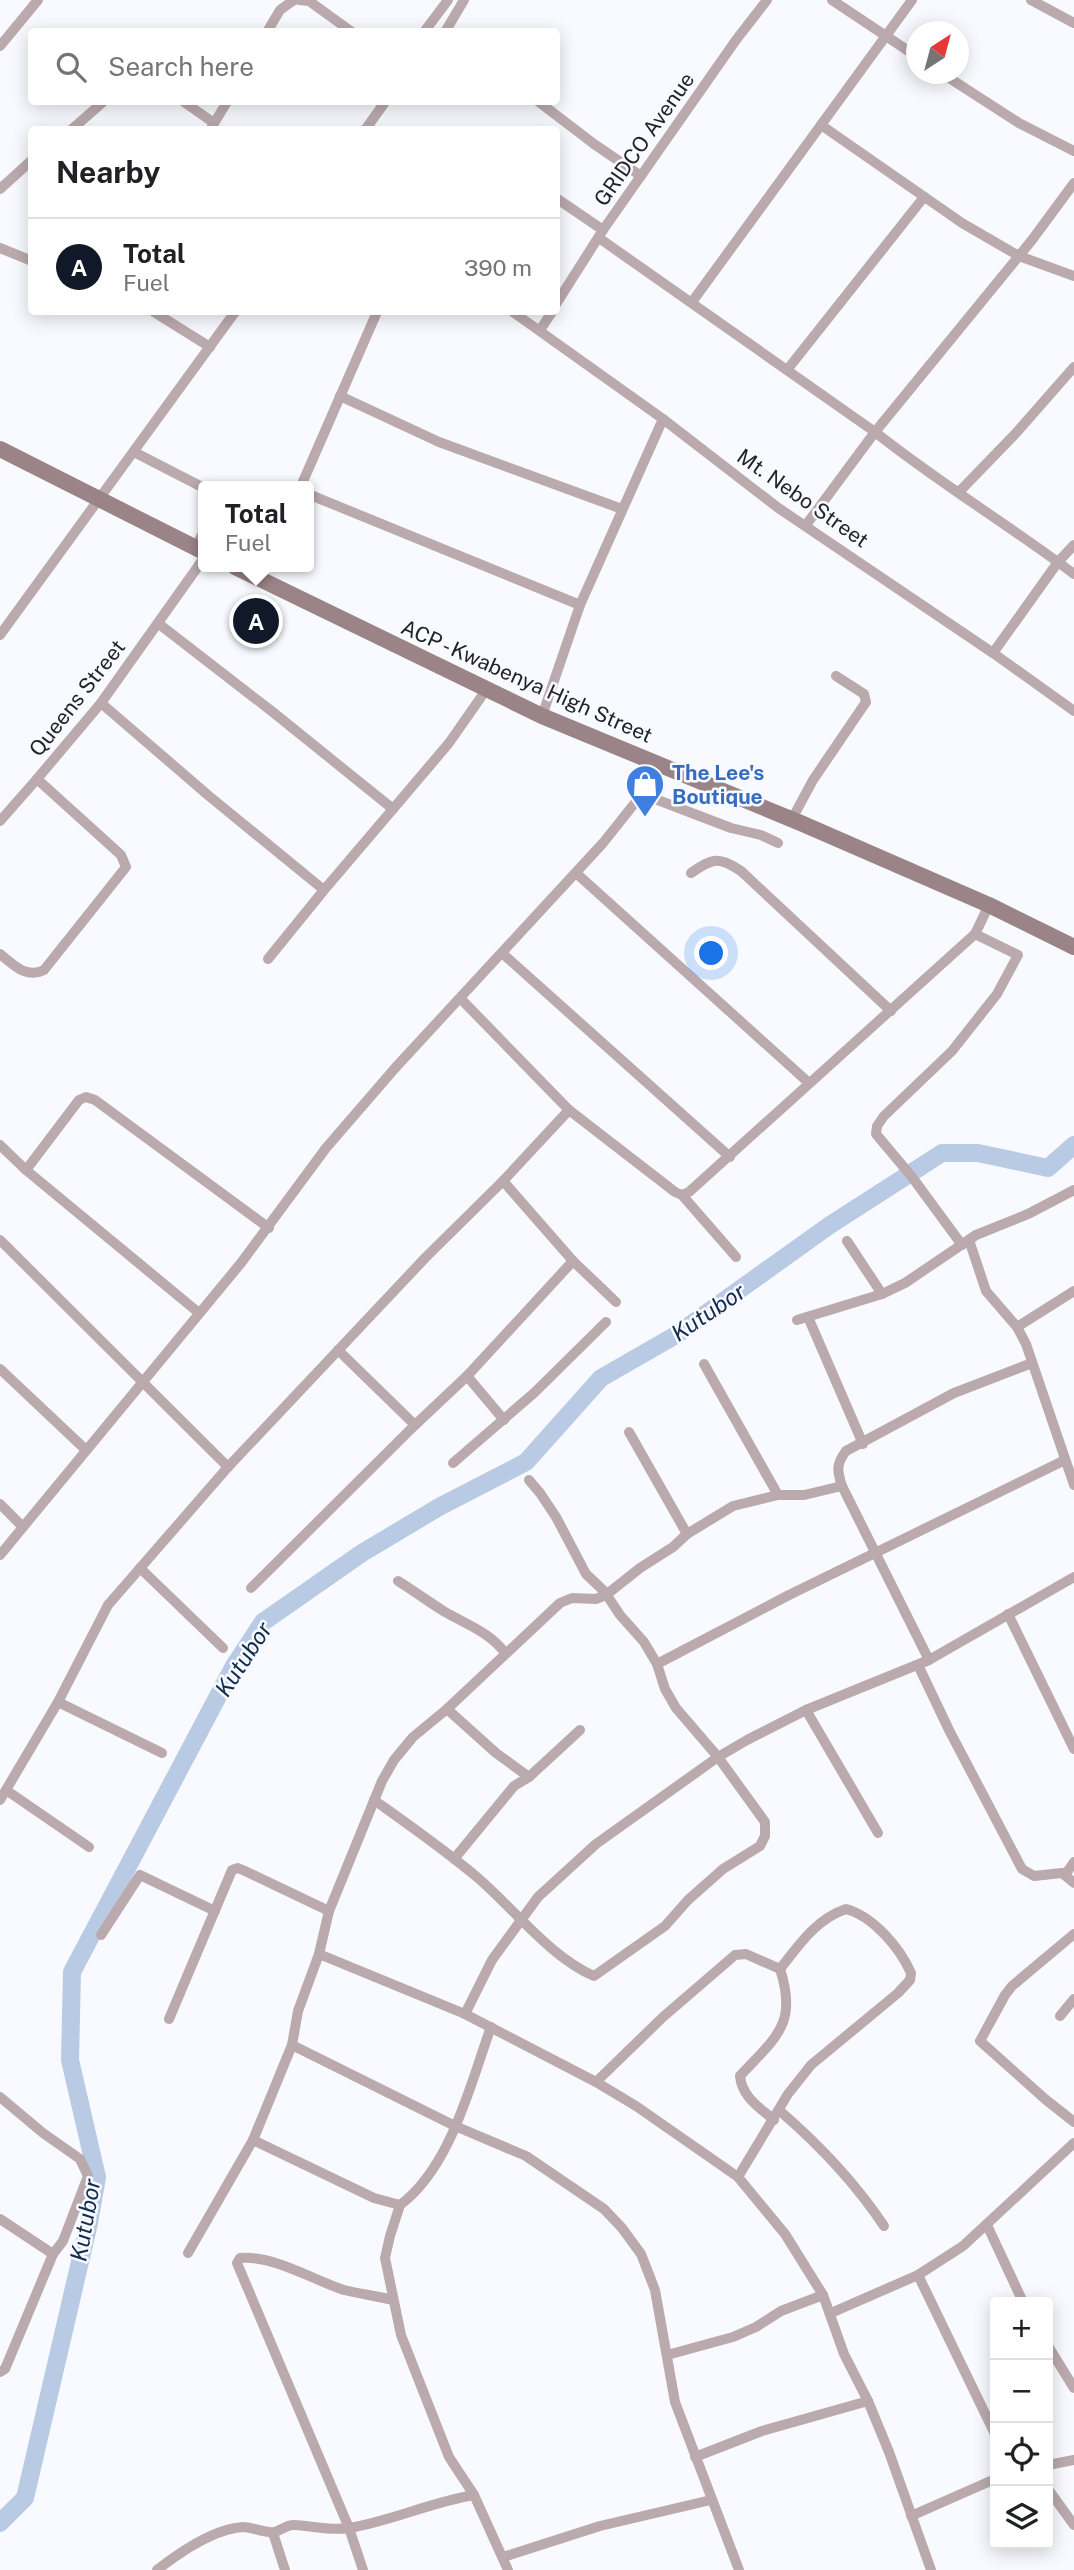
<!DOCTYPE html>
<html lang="en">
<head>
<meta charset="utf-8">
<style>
  body { margin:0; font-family:"Public Sans",sans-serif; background:#f2f2f2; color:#202124 }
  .controls { position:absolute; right:21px; bottom:21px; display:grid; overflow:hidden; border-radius:7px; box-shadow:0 4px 18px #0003 }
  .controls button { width:63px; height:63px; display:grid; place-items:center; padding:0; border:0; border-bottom:2px solid #e0e0e0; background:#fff; color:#202124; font:35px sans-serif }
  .compass { position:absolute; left:906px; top:21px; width:63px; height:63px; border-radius:50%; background:#fff; box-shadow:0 4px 18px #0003; rotate:36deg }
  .you { position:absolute; left:712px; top:954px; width:24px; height:24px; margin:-18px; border:5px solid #fff; border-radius:50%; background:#1a73e8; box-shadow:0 0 0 10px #1a73e833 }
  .badge { display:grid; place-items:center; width:46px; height:46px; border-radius:50%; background:#111827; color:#fff; font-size:23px; font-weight:700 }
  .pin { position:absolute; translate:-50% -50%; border:4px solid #fff; box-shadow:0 2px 7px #0006 }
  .popup { position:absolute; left:198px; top:481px; width:116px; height:91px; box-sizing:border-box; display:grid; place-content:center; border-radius:7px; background:#fff; filter:drop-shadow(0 2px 5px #0005); font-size:23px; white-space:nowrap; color:#757577 }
  .popup b { font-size:26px; color:#202124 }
  .popup::after { content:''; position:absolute; left:50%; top:100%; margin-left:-14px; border:14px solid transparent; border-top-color:#fff }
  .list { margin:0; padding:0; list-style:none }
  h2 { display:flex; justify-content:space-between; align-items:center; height:91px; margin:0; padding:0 28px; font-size:30px }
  h2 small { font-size:23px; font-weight:400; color:#757577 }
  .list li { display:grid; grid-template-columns:46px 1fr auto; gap:21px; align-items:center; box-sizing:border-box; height:98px; padding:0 28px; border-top:2px solid #e0e0e0 }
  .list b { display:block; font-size:26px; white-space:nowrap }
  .list p { margin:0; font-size:23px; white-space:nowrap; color:#757577 }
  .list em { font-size:23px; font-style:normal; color:#757577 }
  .icon { flex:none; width:38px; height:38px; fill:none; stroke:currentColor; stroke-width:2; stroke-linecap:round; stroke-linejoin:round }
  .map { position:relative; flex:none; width:1074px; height:2570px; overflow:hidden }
  .search { position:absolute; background:#fff; box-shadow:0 4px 18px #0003; left:28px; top:28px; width:532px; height:77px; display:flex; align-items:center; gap:18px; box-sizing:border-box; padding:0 24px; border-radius:7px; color:#757577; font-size:26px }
  .panel { position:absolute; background:#fff; box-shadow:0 4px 18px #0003; left:28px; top:126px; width:532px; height:189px; border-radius:7px }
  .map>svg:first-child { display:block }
</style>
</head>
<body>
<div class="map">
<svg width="1074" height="2570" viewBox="0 0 1074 2570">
  <rect width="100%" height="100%" fill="#f8faff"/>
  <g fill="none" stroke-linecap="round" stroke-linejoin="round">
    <polyline stroke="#b8cae4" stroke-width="18" points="0,2523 25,2498 89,2223 97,2177 70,2060 72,1972 234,1666 263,1622 362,1553 439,1507 526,1462 601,1378 676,1335 830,1225 942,1153 978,1153 1048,1168 1074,1145"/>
    <g stroke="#baaaad" stroke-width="10">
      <polyline points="299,0 309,1 352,32"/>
      <polyline points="832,0 916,56"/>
      <polyline points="1031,0 1074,23"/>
      <polyline points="267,32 280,10 294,0"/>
      <polyline points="424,32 448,0"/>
      <polyline points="445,32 464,0"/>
      <polyline points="0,46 38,0"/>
      <polyline points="943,74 1019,123 1074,151"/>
      <polyline points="184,102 214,123"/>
      <polyline points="539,102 594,144 641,176"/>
      <polyline points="821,125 962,223 1019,256 1074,276"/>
      <polyline points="71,130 103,102"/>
      <polyline points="210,130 227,102"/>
      <polyline points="365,130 385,102"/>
      <polyline points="0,189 32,160"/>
      <polyline points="556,198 603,230"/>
      <path d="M 599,238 L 875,432 C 939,483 1009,525 1074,574"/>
      <polyline points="0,248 32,261"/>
      <polyline points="692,302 912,0"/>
      <polyline points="556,304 603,230 736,40 767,0"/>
      <polyline points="154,312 210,347"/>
      <polyline points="513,312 663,419 777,507 993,653 1074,711"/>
      <polyline points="540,330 552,312"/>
      <polyline points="787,370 924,197"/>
      <polyline points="340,396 439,442 622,509"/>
      <polyline points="134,452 204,488"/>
      <polyline points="301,486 377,312"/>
      <polyline points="959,492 1017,432 1074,367"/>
      <polyline points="308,494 580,605"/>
      <polyline points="806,525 875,432 1032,240 1074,183"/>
      <polyline points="195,548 204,531"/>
      <polyline points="0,635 235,312"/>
      <polyline points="993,653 1058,562 1074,545"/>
      <polyline points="101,703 209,796 324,890 393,809 274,713 159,624"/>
      <polyline points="542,716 580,605 663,419"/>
      <polyline points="642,794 731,828 761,835 778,843"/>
      <polyline points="393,809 449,743 486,690"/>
      <polyline points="792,819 813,780 866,702 864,694 836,676"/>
      <polyline points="0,821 37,779"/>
      <polyline points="576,873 809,1083"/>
      <path d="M 691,873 C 713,858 718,856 741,871 L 891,1011"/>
      <polyline points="502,953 730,1157"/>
      <path d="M 0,954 C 14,965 26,979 44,970 L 126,867 L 121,855 L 37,779 L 101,703 L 204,558"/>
      <polyline points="268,959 324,890"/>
      <polyline points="461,999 569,1110 675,1192 682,1195 736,1257"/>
      <polyline points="0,1145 26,1170 199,1313"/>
      <polyline points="26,1170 79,1100 86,1097 95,1100 269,1228"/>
      <polyline points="503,1181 573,1261 616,1302"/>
      <polyline points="682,1195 689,1192 975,934 989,905"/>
      <polyline points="0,1240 228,1467"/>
      <polyline points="969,1240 986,1291 1017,1327 1026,1344 1074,1485"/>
      <polyline points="847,1241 882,1294"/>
      <polyline points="962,1245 912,1177 876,1134 877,1126 884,1116 952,1051 997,994 1018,955 975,934"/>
      <polyline points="808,1317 863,1444"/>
      <polyline points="797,1320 882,1294 905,1283 976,1235 1028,1214 1074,1190"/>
      <polyline points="1017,1327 1074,1291"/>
      <polyline points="338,1350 415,1425"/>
      <polyline points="704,1364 778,1495"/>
      <polyline points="0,1369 86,1450"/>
      <polyline points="467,1376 504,1420"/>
      <polyline points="629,1432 687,1534"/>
      <polyline points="453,1463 534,1393 606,1322"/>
      <polyline points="0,1504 23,1527"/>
      <polyline points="0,1555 241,1263 326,1148 396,1067 603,843 642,794 656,763"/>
      <polyline points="140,1568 223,1648"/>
      <path d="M 398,1581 C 414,1591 429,1602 445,1612 C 466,1624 491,1633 505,1653"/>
      <polyline points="251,1588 415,1425 467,1376 573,1261"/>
      <polyline points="1008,1614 1074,1749"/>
      <path d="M 929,1660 L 842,1486 C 837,1471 836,1464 846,1451 L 954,1393 L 1032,1363"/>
      <polyline points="657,1664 787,1596 1065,1460"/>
      <polyline points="918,1665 949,1730 1022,1869 1034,1876 1062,1873 1074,1883"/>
      <polyline points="58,1702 162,1753"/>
      <polyline points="447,1709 496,1753 529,1777"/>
      <polyline points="806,1710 878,1833"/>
      <polyline points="6,1790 89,1847"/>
      <polyline points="0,1800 58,1702 108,1605 228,1467 426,1257 503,1181 569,1110"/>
      <path d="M 374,1800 C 409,1825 445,1850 478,1878 C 514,1909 550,1957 594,1976 L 665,1926 L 688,1900 L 723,1869 L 760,1846 L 765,1836 L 765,1822 L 718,1757 L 676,1708 L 665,1689 L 657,1664 L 644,1642 L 620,1615 L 604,1591 L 586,1574 L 556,1517 L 540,1493 L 529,1480"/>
      <polyline points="454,1859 514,1786 529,1777 580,1730"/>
      <polyline points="1065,1875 1074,1862"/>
      <polyline points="1074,1934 1012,1986 1005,1995 980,2041 1045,2099 1074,2122"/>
      <polyline points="101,1935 140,1875 215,1911"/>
      <polyline points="319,1954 465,2014 596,2082 636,2106 738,2177 785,2234 823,2295 844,2354 868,2401 889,2452 931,2570"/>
      <polyline points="465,2014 492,1960 538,1897 596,1844 718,1757 747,1740 806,1710 929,1660 1074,1577"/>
      <polyline points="1060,2016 1074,1999"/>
      <polyline points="169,2019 232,1870 238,1868 245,1871 329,1911"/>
      <polyline points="292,2045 455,2126 526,2156 604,2209 622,2228 641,2254 655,2290 675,2402 739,2570"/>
      <path d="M 596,2082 L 663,2017 L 735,1955 L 746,1954 L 780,1969 C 798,2024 776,2037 740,2076 C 742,2097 759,2107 774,2120"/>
      <polyline points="0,2097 43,2133 80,2159 88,2176 63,2241 53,2254 0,2219"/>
      <path d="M 780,2111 C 817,2143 856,2184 884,2226"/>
      <path d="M 253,2140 L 374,2198 L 400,2205 C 451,2167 470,2085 491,2027"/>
      <path d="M 738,2177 L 788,2094 L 811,2065 L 898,1993 L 910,1980 L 911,1973 C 900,1948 873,1916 846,1909 C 816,1919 799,1945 780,1969"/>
      <polyline points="400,2205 390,2236 385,2258 401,2335 449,2457 474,2495 508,2570"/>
      <polyline points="987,2225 1023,2302"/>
      <polyline points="188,2253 253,2140 292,2045 298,2011 319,1954 329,1911 382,1781 394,1760 413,1737 447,1709 560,1603 572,1598 596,1599 606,1595 640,1568 673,1547 687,1534 733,1506 778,1495 804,1495 842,1486"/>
      <polyline points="918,2275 995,2434"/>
      <polyline points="831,2313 918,2275 963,2246 1074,2143"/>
      <polyline points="1048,2346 1074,2388"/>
      <polyline points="667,2355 733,2337 756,2327 781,2311 823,2295"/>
      <polyline points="0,2372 5,2369 53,2254"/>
      <polyline points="695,2457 762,2431 868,2401"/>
      <polyline points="1048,2465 1074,2460"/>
      <polyline points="1048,2489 1074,2525"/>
      <polyline points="911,2516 995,2479"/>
      <polyline points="273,2533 285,2570"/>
      <polyline points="503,2557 600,2526 711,2500"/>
      <path d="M 157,2570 C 180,2552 213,2529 243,2527 C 253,2527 266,2534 275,2532 C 282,2530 287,2524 295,2525 C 314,2526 330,2531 349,2528 C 392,2521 431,2502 474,2495"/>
      <path d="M 363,2570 L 349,2528 L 237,2263 L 240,2258 C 274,2255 313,2280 344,2290 C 360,2294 377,2296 393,2300"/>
    </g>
    <g stroke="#9a8488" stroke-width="16">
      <polyline points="0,449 204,552"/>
      <polyline points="235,567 542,716 803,824 989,905 1074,947"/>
    </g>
  </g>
  <defs>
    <g id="shop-pin" transform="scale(2.0125)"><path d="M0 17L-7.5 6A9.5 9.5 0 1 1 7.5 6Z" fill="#3f7fe0" stroke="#f8faff"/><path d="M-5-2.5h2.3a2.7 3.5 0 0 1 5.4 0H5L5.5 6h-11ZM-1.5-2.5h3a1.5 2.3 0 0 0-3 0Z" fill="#fff"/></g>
  </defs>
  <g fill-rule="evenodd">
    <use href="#shop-pin" x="645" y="784"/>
  </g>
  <g text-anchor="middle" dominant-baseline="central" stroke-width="5" stroke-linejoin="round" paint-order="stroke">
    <g font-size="21" fill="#222428" stroke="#f8faff">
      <text transform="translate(644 139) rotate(-55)">GRIDCO Avenue</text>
      <text transform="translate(803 498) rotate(35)">Mt. Nebo Street</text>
      <text transform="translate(527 681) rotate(24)">ACP - Kwabenya High Street</text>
      <text transform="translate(77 698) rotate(-52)">Queens Street</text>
    </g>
    <g font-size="21" font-weight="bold" fill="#366cbe" stroke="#f8faff" text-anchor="start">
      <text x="672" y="772">The Lee's<tspan x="672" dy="24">Boutique</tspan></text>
    </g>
    <g font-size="23" font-style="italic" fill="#112c4f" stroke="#f8faff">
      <text transform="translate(708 1312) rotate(-34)">Kutubor</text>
      <text transform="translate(243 1659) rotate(-57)">Kutubor</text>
      <text transform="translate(85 2220) rotate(-80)">Kutubor</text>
    </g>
  </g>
</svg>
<div class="controls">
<button>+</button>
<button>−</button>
<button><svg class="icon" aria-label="locate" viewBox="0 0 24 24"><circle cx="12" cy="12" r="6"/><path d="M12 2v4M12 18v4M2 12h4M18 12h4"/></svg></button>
<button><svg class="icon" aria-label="layers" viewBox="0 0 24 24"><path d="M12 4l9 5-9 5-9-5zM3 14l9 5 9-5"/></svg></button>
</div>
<svg class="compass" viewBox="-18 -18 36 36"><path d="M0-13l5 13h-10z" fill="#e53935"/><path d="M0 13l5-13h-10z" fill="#757577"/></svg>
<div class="you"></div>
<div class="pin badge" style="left:256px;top:621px">A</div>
<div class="popup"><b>Total</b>Fuel</div>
<div class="search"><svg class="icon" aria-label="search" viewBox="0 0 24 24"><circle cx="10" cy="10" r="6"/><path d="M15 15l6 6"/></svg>Search here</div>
<section class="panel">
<h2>Nearby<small></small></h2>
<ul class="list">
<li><span class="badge">A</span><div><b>Total</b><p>Fuel</p></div><em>390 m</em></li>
</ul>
</section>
</div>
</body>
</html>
